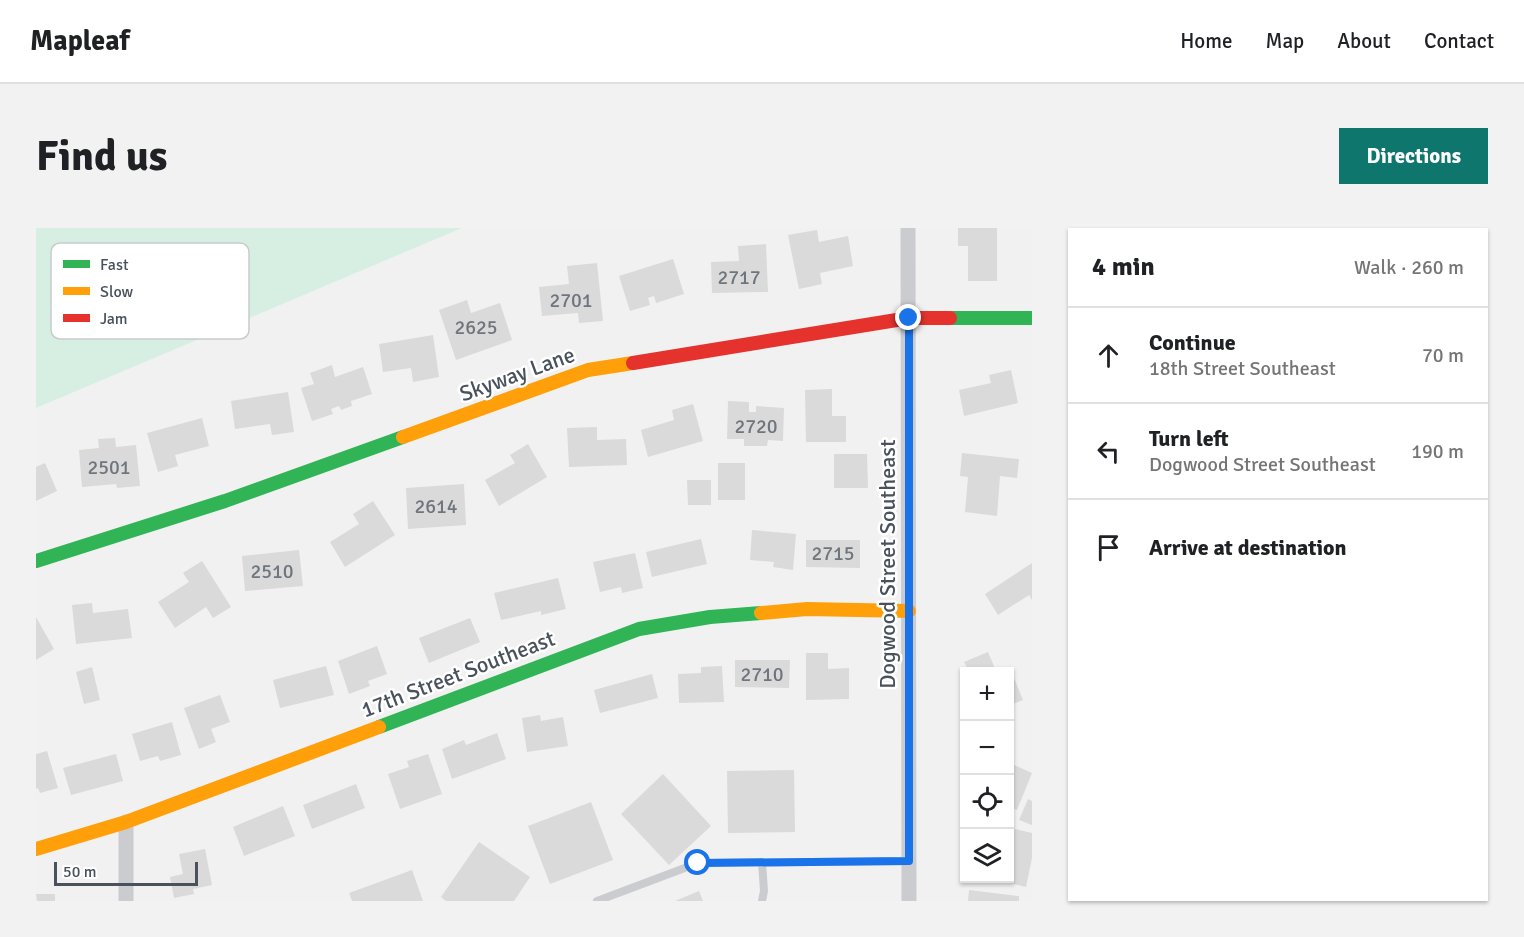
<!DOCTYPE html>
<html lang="en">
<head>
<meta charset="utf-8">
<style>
  body { margin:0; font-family:Signika,sans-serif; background:#f2f2f2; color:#202124 }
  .controls { position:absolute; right:18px; bottom:18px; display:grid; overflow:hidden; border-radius:0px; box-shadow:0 2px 4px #0004 }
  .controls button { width:54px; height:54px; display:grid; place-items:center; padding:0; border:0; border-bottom:2px solid #e0e0e0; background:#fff; color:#202124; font:30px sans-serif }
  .scale { position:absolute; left:18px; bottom:15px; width:144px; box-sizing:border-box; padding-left:6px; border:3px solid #49525c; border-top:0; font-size:16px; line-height:21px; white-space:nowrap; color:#49525c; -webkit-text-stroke:4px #fff; paint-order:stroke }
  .stop { position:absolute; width:18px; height:18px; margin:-14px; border:4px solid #1a73e8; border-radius:50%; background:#fff }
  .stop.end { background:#1a73e8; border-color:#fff; box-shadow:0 2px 6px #0008 }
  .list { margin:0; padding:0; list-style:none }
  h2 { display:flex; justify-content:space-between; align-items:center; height:78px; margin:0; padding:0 24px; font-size:26px }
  h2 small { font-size:20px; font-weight:400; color:#757577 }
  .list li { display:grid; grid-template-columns:39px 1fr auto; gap:18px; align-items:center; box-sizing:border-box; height:96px; padding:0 24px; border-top:2px solid #e0e0e0 }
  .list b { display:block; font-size:22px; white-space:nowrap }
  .list p { margin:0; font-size:20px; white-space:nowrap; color:#757577 }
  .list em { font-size:20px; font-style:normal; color:#757577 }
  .icon { flex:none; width:33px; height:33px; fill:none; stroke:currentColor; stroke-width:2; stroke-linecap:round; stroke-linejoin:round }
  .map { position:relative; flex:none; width:996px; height:673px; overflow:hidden; border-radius:0px }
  header { display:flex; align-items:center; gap:36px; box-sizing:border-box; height:84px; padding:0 30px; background:#fff; border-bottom:2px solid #e0e0e0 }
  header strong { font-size:28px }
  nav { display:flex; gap:33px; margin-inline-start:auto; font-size:21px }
  .intro { display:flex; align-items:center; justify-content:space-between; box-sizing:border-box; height:144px; padding:0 36px }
  h1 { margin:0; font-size:42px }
  .button { padding:15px 27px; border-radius:0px; background:#0f766e; color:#fff; font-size:21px; font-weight:700 }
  main { display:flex; gap:36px; padding:0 36px }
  aside { flex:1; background:#fff; border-radius:0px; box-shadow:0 2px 4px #0004 }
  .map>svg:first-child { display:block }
</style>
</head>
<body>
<header>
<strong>Mapleaf</strong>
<nav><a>Home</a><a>Map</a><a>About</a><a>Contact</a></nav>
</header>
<div class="intro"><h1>Find us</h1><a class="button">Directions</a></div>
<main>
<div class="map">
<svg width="996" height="673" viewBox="0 0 996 673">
  <rect width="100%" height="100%" fill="#f1f1f1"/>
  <polygon fill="#d7efe2" points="0,0 426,0 0,180"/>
  <g fill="#dadadb">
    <polygon points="922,0 961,0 961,53 932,53 932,18 922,18"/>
    <polygon points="781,2 783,14 812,8 817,38 784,45 786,56 763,61 752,7"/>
    <polygon points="730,16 732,64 676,65 675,34 703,33 702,18"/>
    <polygon points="637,31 648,66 620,75 618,68 612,70 614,77 594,83 583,48"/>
    <polygon points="561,35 567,93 543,95 542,85 506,88 503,59 533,56 531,38"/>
    <polygon points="431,72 435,85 464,75 476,112 420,132 403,82"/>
    <polygon points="397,107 403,149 377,154 375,140 347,144 343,116"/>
    <polygon points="296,137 299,149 327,139 336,166 315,173 316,178 305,182 303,178 295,181 297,186 276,193 265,160 278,156 274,145"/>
    <polygon points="975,142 982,175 928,188 923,162 955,155 953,147"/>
    <polygon points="796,161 796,188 810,188 810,214 770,214 769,162"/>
    <polygon points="252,164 258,204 236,207 234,196 199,201 195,173"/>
    <polygon points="692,173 713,174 713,184 720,184 720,178 748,180 747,213 732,212 731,218 708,218 708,211 691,211"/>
    <polygon points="657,176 667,213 612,229 605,202 638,192 636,182"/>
    <polygon points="166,190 173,218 139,227 142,238 122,244 111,205"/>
    <polygon points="561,199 561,212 590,211 591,237 533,239 531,200"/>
    <polygon points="79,210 80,219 100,217 104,258 81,260 80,256 46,259 43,222 63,220 62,211"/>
    <polygon points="492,216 511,249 463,278 449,252 479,235 474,227"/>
    <polygon points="926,225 983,231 981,250 964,248 961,288 929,284 932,249 924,248"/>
    <polygon points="798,226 831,226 832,260 798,260"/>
    <polygon points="9,235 21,263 0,273 0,239"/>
    <rect x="682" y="235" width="27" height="37"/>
    <polygon points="651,252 675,252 675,277 652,277"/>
    <polygon points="428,256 430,297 372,301 370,260"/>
    <polygon points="337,273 359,307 309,339 294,314 323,296 317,286"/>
    <polygon points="716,302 760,306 757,342 737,339 738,334 714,332"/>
    <polygon points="665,311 671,336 616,349 610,324"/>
    <polygon points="770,312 824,312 824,340 770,339"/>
    <polygon points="263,322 267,358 209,363 206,328"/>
    <polygon points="599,325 607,360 586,365 585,359 564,364 557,334"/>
    <polygon points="166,333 195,379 177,390 170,379 139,400 122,374 153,354 147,345"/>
    <polygon points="996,335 996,372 993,367 962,387 949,366"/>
    <polygon points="522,350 530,381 505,387 505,383 465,392 458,365"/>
    <polygon points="56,375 57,385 92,381 96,410 40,416 36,377"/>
    <polygon points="0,389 18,421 0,432"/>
    <polygon points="434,390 444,414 393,435 383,410"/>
    <polygon points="341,418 351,446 332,453 334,458 313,466 302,433"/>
    <polygon points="952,424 960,443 933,443 928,434"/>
    <polygon points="770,425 792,425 792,441 813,440 813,471 770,472"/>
    <polygon points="699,432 754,432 753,460 699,459"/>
    <polygon points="290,438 298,467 244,480 237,452"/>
    <polygon points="686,438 688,474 643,475 642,446 665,445 665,439"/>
    <polygon points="56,439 64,472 48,476 40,444"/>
    <polygon points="616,446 622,470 564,485 558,462"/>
    <polygon points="978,450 987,472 974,477 974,452"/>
    <polygon points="184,467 194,494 175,501 180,514 163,521 148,480"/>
    <polygon points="504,487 505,493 527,489 532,518 491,524 486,490"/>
    <polygon points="136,494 145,527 124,533 122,528 104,533 96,506"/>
    <polygon points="461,505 470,531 416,551 406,521 428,512 430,517"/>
    <polygon points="11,523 22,560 4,565 2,560 0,561 0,526"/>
    <polygon points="80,526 87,553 35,567 27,540"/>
    <polygon points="392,526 406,566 364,581 352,546 373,539 371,533"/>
    <polygon points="974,535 996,545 981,582 974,579"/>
    <polygon points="758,542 759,604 692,605 691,543"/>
    <polygon points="627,546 675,598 633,637 585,586"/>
    <polygon points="320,556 329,580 276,601 267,577"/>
    <polygon points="992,571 996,573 996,597 983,592"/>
    <polygon points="555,574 577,632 514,656 492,598"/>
    <polygon points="247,578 259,608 208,628 197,599"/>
    <polygon points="974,600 996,605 996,630 990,659 966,653 966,650 974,650"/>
    <polygon points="443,614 494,649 478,673 410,673 405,669"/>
    <polygon points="169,621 176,657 157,661 158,666 138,670 134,649 147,646 143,626"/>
    <polygon points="376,642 387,673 316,673 313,665"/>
    <polygon points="933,662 983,668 983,673 932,673"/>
    <polygon points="663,663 667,673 639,673"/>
    <polygon points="0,666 19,666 19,673 1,673"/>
  </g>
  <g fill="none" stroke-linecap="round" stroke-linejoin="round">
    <g stroke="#cbcccf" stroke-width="8">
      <polyline points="561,673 662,635 873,633"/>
      <polyline points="726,673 728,663 726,634"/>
    </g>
    <g stroke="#cbcccf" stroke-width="15">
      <polyline points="872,0 873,673"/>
      <polyline points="90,673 90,594"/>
    </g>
    <g stroke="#30b455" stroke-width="14">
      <polyline points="914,90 996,90"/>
      <polyline points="0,333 189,273 367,209"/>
      <polyline points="343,499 603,401 674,389 725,385"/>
    </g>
    <g stroke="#ff9f0a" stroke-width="14">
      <polyline points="367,209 552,142 597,135"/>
      <polyline points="725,385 771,381 873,383"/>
      <polyline points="0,621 90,594 343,499"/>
    </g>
    <polyline stroke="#e5322d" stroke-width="14" points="597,135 873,90 914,90"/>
  </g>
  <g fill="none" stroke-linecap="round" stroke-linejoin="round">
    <polyline stroke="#1a73e8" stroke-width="8" points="662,635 873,633 873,90"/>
  </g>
  <g text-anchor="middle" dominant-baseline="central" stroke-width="5" stroke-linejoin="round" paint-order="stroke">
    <g font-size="20" fill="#6e757c">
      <text x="703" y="49">2717</text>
      <text x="535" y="72">2701</text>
      <text x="440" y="99">2625</text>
      <text x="720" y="198">2720</text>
      <text x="73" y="239">2501</text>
      <text x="400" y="278">2614</text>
      <text x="797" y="325">2715</text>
      <text x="236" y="343">2510</text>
      <text x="726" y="446">2710</text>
    </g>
    <g font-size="22" fill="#49525c" stroke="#fff">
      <text transform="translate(481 146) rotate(-20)">Skyway Lane</text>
      <text transform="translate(851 336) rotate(-90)">Dogwood Street Southeast</text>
      <text transform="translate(422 446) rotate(-21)">17th Street Southeast</text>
    </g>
  </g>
  <rect x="15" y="15" width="198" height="96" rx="9" fill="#fff" stroke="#c8cbce" stroke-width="1.5"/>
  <rect x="27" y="32" width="27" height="8" fill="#30b455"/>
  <rect x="27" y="59" width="27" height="8" fill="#ff9f0a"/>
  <rect x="27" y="86" width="27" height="8" fill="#e5322d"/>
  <g font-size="16" fill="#49525c">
    <text x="64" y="42">Fast</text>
    <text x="64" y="69">Slow</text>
    <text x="64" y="96">Jam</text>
  </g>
</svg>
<div class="controls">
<button>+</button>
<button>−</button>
<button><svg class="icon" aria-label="locate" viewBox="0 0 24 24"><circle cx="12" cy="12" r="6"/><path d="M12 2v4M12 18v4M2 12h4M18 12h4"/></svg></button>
<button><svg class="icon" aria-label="layers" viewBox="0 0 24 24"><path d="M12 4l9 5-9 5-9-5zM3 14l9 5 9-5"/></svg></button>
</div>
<div class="scale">50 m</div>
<div class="stop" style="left:662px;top:635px"></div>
<div class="stop end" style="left:873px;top:90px"></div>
</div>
<aside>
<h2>4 min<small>Walk · 260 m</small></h2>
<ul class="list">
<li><svg class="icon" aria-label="ahead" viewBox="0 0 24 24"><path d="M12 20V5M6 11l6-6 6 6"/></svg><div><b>Continue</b><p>18th Street Southeast</p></div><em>70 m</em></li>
<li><svg class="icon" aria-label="left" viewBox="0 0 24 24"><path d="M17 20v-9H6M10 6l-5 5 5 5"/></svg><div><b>Turn left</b><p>Dogwood Street Southeast</p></div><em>190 m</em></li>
<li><svg class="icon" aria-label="arrive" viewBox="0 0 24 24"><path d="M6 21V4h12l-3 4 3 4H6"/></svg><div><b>Arrive at destination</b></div></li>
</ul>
</aside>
</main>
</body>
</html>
